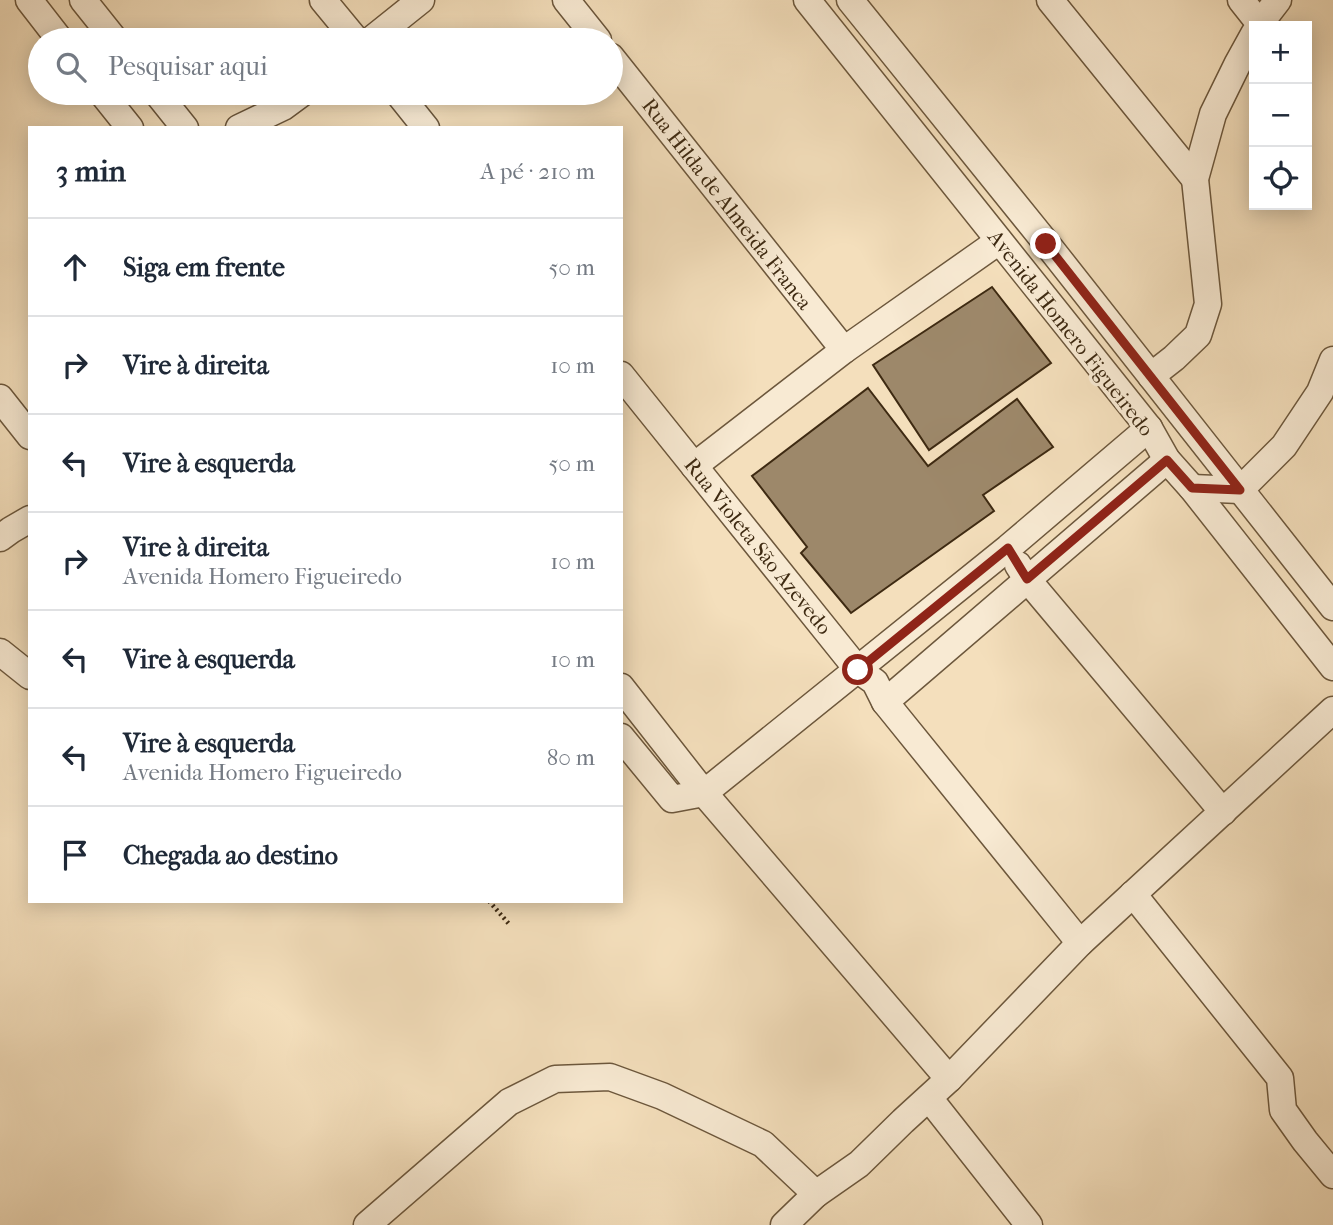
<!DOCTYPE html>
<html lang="pt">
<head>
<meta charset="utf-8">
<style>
  body { margin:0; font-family:"IM FELL French Canon",serif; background:#f6f6f7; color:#1f2937 }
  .controls { position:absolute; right:21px; top:21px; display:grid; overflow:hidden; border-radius:0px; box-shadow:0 4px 18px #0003 }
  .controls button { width:63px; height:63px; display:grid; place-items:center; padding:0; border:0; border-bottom:2px solid #e0e1e3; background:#fff; color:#1f2937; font:35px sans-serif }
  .stop { position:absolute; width:21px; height:21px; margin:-16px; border:5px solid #8f2418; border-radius:50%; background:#fff }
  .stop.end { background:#8f2418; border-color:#fff; box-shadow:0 2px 7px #0008 }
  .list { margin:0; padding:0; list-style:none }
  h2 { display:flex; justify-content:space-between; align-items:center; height:91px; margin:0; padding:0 28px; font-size:30px }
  h2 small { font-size:23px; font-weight:400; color:#747a83 }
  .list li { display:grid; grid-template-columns:46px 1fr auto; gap:21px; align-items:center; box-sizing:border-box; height:98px; padding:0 28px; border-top:2px solid #e0e1e3 }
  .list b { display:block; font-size:26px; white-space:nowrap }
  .list p { margin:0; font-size:23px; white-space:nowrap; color:#747a83 }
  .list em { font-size:23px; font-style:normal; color:#747a83 }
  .icon { flex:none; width:38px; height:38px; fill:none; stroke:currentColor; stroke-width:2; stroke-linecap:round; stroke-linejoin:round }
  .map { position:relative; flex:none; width:1333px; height:1225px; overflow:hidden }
  .search { position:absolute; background:#fff; box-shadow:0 4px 18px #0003; left:28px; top:28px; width:595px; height:77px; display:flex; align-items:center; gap:18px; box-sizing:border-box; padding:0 24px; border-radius:38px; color:#747a83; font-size:26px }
  .panel { position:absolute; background:#fff; box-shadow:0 4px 18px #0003; left:28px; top:126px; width:595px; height:777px; border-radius:0px }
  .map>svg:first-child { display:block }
</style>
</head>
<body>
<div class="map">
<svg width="1333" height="1225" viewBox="0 0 1333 1225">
  <rect width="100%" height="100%" fill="#f4dfbc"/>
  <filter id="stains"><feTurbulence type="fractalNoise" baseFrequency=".00286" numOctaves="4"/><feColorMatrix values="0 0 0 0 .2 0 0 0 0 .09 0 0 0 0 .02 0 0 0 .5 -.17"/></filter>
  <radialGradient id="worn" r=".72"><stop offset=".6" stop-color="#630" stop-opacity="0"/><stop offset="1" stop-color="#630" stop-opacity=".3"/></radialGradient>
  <g fill="#9d886a" stroke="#3e2a12" stroke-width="2">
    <polygon points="992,287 1051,363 929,450 873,365"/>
    <polygon points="868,388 928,466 1017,399 1053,447 983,495 994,511 851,613 801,553 807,547 752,476"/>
  </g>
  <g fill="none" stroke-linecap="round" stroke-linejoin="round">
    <g stroke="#6c573c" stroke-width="29">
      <g id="minor">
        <polyline points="29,0 60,40"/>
        <polyline points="83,0 115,40"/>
        <polyline points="323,0 356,40"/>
        <polyline points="566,0 598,40"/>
        <polyline points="807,0 1149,428 1167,460 1192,488 1333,667"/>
        <polyline points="850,0 1047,244 1333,607"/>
        <polyline points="1050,0 1195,179"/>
        <polyline points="1241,0 1260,24"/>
        <polyline points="1258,26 1278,0"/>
        <polyline points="371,40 421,0"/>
        <polyline points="611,57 844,350"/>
        <polyline points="102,93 130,128"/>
        <polyline points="157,93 185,128"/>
        <polyline points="398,93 426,128"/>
        <polyline points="239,128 283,107 302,93"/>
        <polyline points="621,375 858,670 875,682 885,702 1080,943"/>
        <polyline points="1151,376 1174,358 1198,335 1208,304 1195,179 1213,114 1238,63 1254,34"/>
        <polyline points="0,398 30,436"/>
        <polyline points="694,466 844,350 999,241"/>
        <polyline points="1192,488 1240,490 1284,446 1320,392 1333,360"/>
        <polyline points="0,538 11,530 30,519"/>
        <polyline points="1018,565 1027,579 1223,812"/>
        <polyline points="0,652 30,676"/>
        <polyline points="621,687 704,793 949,1079"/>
        <polyline points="885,702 1167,460"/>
        <polyline points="621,737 672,799 704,793 1008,548 1149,428"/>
        <polyline points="1133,894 1280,1078 1283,1110 1305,1141 1333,1175"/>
        <polyline points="929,1098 1029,1225"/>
        <polyline points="367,1225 509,1102 555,1079 610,1077 662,1096 763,1144 816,1194"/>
        <polyline points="784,1225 816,1194 859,1164 903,1121 949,1079 1080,943 1333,710"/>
      </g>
    </g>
    <polyline stroke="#3e2a12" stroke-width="4.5" stroke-dasharray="2 3.5" stroke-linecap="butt" points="489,901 509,924"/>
    <use href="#minor" stroke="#f8ead3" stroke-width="26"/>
  </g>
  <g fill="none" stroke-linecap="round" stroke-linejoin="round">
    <polyline stroke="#8f2418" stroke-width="9" points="858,670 1008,548 1027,579 1167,460 1192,488 1240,490 1046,244"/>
  </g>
  <g text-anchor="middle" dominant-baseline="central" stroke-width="7" stroke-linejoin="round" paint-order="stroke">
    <g font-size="21" fill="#3e2a12" stroke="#f8ead3">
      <text transform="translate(727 204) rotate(52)">Rua Hilda de Almeida Franca</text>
      <text transform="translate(1071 333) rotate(52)">Avenida Homero Figueiredo</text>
      <text transform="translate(758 546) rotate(51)">Rua Violeta São Azevedo</text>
    </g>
  </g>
  <rect width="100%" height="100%" filter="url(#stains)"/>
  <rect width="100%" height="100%" fill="url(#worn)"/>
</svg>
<div class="controls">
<button>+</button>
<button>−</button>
<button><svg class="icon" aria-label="locate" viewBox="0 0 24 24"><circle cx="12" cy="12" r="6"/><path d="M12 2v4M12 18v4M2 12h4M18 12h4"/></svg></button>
</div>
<div class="stop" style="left:858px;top:670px"></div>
<div class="stop end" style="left:1046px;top:244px"></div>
<div class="search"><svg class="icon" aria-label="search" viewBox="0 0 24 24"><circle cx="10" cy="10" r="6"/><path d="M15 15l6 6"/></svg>Pesquisar aqui</div>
<section class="panel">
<h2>3 min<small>A pé · 210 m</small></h2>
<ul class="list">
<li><svg class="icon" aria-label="ahead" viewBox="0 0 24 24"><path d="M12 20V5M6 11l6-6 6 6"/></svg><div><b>Siga em frente</b></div><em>50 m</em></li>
<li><svg class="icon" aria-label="right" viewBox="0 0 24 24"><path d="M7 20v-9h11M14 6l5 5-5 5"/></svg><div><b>Vire à direita</b></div><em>10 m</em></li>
<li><svg class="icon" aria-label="left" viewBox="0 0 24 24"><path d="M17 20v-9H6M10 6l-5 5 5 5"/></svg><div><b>Vire à esquerda</b></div><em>50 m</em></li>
<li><svg class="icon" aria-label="right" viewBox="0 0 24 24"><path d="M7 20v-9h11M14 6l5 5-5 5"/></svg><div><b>Vire à direita</b><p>Avenida Homero Figueiredo</p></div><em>10 m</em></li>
<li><svg class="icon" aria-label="left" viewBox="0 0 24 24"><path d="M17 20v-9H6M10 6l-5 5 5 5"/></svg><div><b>Vire à esquerda</b></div><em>10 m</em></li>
<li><svg class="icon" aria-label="left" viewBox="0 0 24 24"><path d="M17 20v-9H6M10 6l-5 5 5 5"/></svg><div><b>Vire à esquerda</b><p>Avenida Homero Figueiredo</p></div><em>80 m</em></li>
<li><svg class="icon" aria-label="arrive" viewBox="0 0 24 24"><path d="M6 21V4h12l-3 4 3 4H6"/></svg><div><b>Chegada ao destino</b></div></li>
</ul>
</section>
</div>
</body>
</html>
